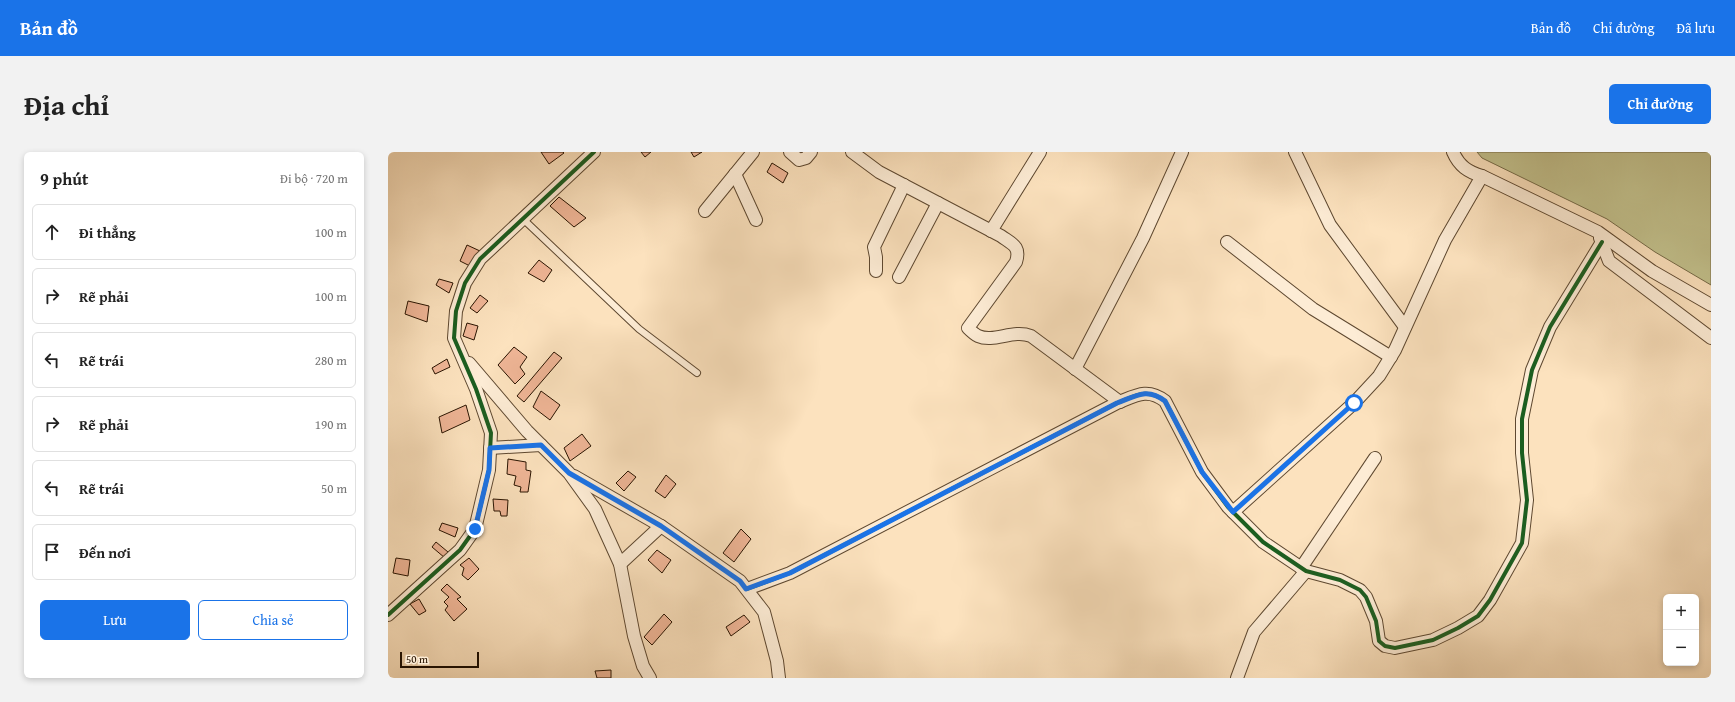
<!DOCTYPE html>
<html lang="vi">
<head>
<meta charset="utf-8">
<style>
  body { margin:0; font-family:"Gentium Book Plus",serif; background:#f2f2f2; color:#222 }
  .controls { position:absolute; right:12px; bottom:12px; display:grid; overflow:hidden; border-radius:6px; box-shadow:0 2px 6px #0003 }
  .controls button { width:36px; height:36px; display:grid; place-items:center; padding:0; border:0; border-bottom:1px solid #e0e0e0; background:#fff; color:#222; font:20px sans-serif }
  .scale { position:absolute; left:12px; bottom:10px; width:79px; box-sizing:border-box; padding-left:4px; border:2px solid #291401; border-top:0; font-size:11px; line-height:14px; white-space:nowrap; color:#291401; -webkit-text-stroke:3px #fdecd5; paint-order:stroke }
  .stop { position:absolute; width:12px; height:12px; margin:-9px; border:3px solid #1a73e8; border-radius:50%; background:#fff }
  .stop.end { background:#1a73e8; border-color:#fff; box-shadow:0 1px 4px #0008 }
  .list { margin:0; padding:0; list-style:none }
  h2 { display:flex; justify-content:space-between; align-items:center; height:52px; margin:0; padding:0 16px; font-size:17px }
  h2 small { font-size:13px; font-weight:400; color:#767676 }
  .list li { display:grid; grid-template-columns:26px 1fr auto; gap:12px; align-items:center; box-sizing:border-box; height:56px; margin:0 8px 8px; padding:0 8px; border:1px solid #e0e0e0; border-radius:6px }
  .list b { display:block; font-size:15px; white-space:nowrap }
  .list em { font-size:13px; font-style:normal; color:#767676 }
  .actions { display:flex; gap:8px; padding:12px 16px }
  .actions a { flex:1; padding:9px 0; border:1px solid #1a73e8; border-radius:6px; text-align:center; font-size:14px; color:#1a73e8 }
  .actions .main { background:#1a73e8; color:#fff }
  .icon { flex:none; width:22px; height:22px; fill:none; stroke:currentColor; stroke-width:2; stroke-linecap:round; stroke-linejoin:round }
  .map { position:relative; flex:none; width:1323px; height:526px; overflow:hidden; border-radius:6px }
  header { display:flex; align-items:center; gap:24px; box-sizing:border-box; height:56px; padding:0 20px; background:#1a73e8; color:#fff }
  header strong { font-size:19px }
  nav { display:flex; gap:22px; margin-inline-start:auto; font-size:14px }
  .intro { display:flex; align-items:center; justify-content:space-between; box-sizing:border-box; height:96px; padding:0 24px }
  h1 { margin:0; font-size:28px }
  .button { padding:10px 18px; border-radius:6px; background:#1a73e8; color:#fff; font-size:14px; font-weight:700 }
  main { display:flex; gap:24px; padding:0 24px }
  aside { flex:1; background:#fff; border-radius:6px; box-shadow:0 2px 6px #0003 }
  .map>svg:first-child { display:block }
</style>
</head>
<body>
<header>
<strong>Bản đồ</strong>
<nav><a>Bản đồ</a><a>Chỉ đường</a><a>Đã lưu</a></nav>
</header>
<div class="intro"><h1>Địa chỉ</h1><a class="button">Chỉ đường</a></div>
<main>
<aside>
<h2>9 phút<small>Đi bộ · 720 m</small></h2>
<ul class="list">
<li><svg class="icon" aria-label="ahead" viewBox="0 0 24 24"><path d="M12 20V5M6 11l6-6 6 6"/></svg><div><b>Đi thẳng</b></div><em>100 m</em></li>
<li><svg class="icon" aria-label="right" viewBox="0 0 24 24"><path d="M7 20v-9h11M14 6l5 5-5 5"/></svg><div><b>Rẽ phải</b></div><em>100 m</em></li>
<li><svg class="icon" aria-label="left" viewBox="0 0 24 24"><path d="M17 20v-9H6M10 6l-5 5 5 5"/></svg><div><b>Rẽ trái</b></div><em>280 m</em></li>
<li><svg class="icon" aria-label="right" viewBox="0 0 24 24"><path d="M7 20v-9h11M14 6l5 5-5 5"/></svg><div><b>Rẽ phải</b></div><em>190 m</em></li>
<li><svg class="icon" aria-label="left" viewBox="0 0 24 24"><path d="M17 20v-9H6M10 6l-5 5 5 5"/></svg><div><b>Rẽ trái</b></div><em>50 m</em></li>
<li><svg class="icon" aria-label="arrive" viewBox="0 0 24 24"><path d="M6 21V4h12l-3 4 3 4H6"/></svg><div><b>Đến nơi</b></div></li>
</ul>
<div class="actions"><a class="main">Lưu</a><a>Chia sẻ</a></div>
</aside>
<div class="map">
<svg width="1323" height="526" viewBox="0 0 1323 526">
  <rect width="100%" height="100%" fill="#fce2be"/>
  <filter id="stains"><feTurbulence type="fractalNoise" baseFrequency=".005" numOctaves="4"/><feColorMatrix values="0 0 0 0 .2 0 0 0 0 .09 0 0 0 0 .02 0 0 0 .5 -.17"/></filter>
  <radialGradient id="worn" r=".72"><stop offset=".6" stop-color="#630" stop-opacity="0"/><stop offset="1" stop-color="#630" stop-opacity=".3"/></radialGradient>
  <polygon fill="#c3c28e" stroke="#766b48" points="1089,0 1323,0 1323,133 1267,100 1219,67 1094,6"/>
  <g fill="#f0b697" stroke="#291401">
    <polygon points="153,0 175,0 176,1 161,12"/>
    <polygon points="253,0 263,0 257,5"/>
    <polygon points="303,0 314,0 306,5"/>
    <polygon points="384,11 400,21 395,31 379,20"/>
    <polygon points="171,45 198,66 186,75 162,54"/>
    <polygon points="79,93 92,99 82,114 72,109"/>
    <polygon points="151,108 164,118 156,130 140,121"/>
    <polygon points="51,127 65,131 61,141 48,133"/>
    <polygon points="92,143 100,149 89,161 82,156"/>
    <polygon points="20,149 41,154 39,170 17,162"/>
    <polygon points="79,171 90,174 86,188 75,184"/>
    <polygon points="126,195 139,205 132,215 137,222 127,232 110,213"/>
    <polygon points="166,200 174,206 136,250 129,244"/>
    <polygon points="59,207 62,215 47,222 44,216"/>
    <polygon points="153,239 172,253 162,268 145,255"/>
    <polygon points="78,253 82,268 54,281 51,265"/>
    <polygon points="194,282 203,294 182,309 176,296"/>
    <polygon points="120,307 138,310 138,318 143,319 140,340 132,340 133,335 126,333 128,324 119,322"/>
    <polygon points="240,319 248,325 236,339 228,331"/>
    <polygon points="278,323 288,332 277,346 267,339"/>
    <polygon points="105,347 120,348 119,364 113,364 112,359 106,359"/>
    <polygon points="54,371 70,376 67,385 51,378"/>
    <polygon points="353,377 363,387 346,410 335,401"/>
    <polygon points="48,390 60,400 57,406 44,395"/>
    <polygon points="269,398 283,408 274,421 260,408"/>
    <polygon points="8,406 22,408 20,424 5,421"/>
    <polygon points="81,406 91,417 80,428 74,423 76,416 72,413"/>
    <polygon points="59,432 73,445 69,447 79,457 66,469 57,458 60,454 56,450 61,445 53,438"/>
    <polygon points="31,447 38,459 31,463 22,452"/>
    <polygon points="276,462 284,470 264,493 256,485"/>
    <polygon points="356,463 362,470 343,484 338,475"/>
    <polygon points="223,518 223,526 209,526 207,519"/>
  </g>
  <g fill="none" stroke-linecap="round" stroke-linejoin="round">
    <g stroke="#5e4830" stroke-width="8">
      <polyline id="lane" points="135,67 251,177 309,221"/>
    </g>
    <g stroke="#5e4830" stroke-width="14">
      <g id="street">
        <polyline points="402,0 411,8 418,6 423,0"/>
        <path d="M 464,0 L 491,20 L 613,84 C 624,92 633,94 628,110 L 580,176 C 583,179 586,182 590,184 C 606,191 625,177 643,184 L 732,250"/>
        <polyline points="907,0 942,73 1017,175"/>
        <path d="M 1065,0 C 1071,14 1080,20 1094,24 L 1210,80 L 1264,119 L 1323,153"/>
        <polyline points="347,22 368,68"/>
        <polyline points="317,59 365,0"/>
        <polyline points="603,79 652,0"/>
        <polyline points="1212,86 1221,109 1323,186"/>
        <polyline points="839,90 925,157 1003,205"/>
        <polyline points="488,119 488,105 486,95 516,33"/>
        <polyline points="511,125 550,51"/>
        <polyline points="81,211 139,279 181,321 207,357 232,412 246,484 255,514 262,526"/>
        <polyline points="687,217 755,86 794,0"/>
        <polyline points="102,296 153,293"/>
        <polyline points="186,324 273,374 352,429 376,460 389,509 391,526"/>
        <polyline points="845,360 966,251 991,224 1007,198 1057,88 1094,24"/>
        <polyline points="232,412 273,374"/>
        <polyline points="913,416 987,306"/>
        <path d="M 359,437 L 402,421 L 729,251 C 747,244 759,235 777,249 L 814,320 L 840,355 L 875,390 L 918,419 L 952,428 L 972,438 L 978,445 L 988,469 L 991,489 L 997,494 L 1007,496 L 1045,488 L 1070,476 L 1090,464 L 1102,448 L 1134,391 L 1139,348 L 1134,301 L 1134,267 L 1144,218 L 1162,175 L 1214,90"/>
        <polyline points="0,463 72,398 87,377 101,318 103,281 88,237 66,186 68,159 77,131 92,107 206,0"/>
        <polyline points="849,526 866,480 918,419"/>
      </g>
    </g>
    <use href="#lane" stroke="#fdecd5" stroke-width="6"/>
    <use href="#street" stroke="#fdecd5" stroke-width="12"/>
    <g stroke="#fdecd5" stroke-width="6">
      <g id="cycleway">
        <path d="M 359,437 L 402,421 L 729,251 C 747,244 759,235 777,249 L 814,320 L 840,355 L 875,390 L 918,419 L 952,428 L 972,438 L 978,445 L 988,469 L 991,489 L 997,494 L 1007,496 L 1045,488 L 1070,476 L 1090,464 L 1102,448 L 1134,391 L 1139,348 L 1134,301 L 1134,267 L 1144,218 L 1162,175 L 1214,90"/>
        <polyline points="0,463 72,398 87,377 101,318 103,281 88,237 66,186 68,159 77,131 92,107 206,0"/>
      </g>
    </g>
    <use href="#cycleway" stroke="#1b5e20" stroke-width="4"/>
  </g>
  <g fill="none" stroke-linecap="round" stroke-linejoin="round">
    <path stroke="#1a73e8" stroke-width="5" d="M 87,377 L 101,318 L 102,296 L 153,293 L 181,321 L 273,374 L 352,429 L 358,437 L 402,421 L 729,251 C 748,244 759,235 777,249 L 814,320 L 845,360 L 966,251"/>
  </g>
  <rect width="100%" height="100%" filter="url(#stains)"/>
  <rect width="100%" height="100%" fill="url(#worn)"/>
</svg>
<div class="controls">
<button>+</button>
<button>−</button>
</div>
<div class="scale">50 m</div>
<div class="stop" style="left:966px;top:251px"></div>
<div class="stop end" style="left:87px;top:377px"></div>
</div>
</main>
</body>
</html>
